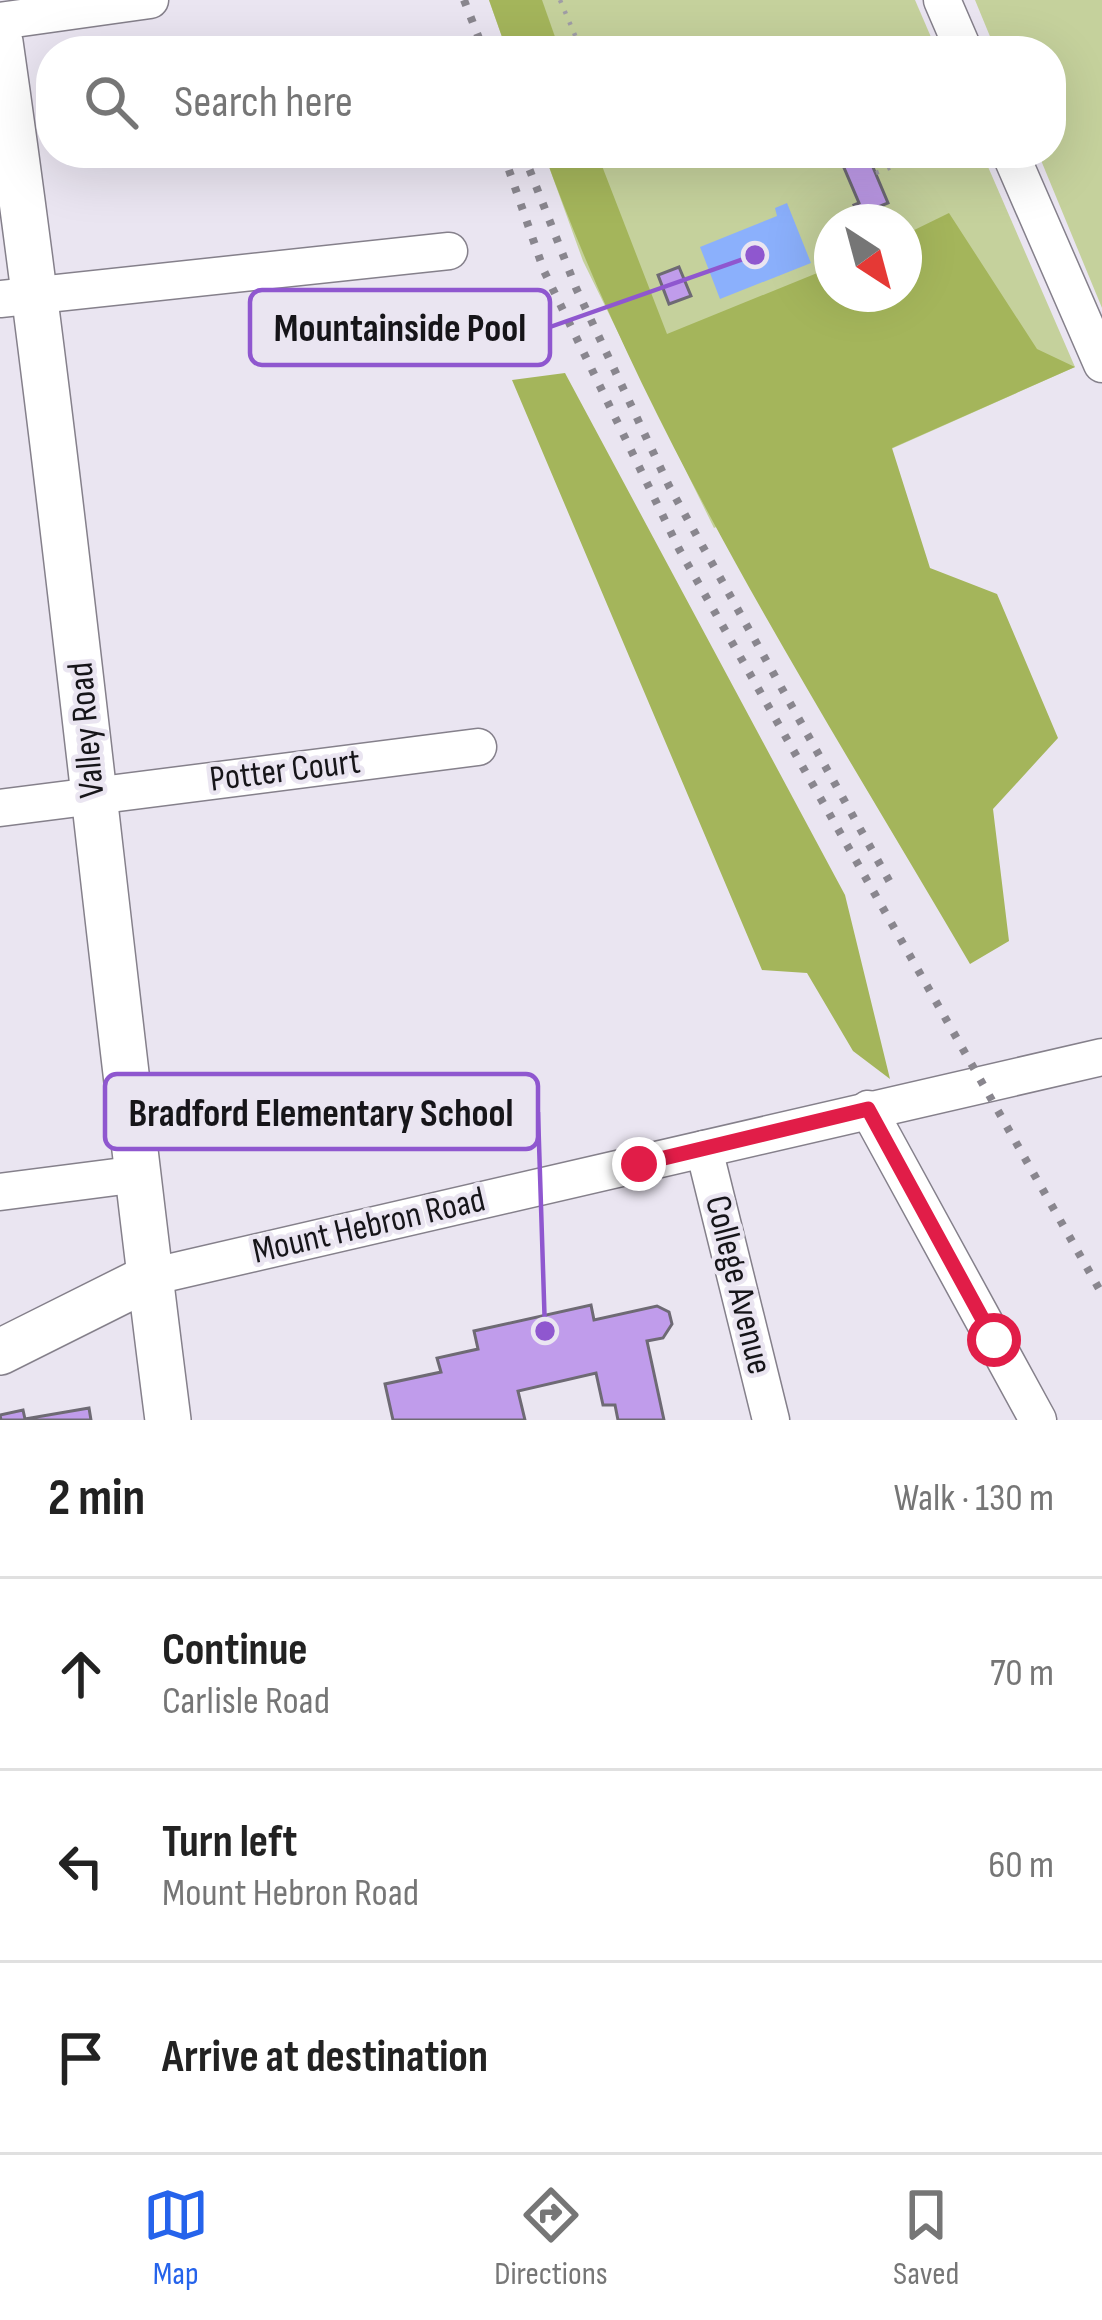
<!DOCTYPE html>
<html lang="en">
<head>
<meta charset="utf-8">
<style>
  body { margin:0; font-family:"Sofia Sans Condensed",sans-serif; background:#f6f6f6; color:#222 }
  .compass { position:absolute; left:814px; top:204px; width:108px; height:108px; border-radius:50%; background:#fff; box-shadow:0 12px 48px #0002; rotate:144deg }
  .stop { position:absolute; width:36px; height:36px; margin:-27px; border:9px solid #e11d48; border-radius:50%; background:#fff }
  .stop.end { background:#e11d48; border-color:#fff; box-shadow:0 3px 12px #0008 }
  .list { margin:0; padding:0; list-style:none }
  h2 { display:flex; justify-content:space-between; align-items:center; height:156px; margin:0; padding:0 48px; font-size:51px }
  h2 small { font-size:39px; font-weight:400; color:#767676 }
  .list li { display:grid; grid-template-columns:78px 1fr auto; gap:36px; align-items:center; box-sizing:border-box; height:192px; padding:0 48px; border-top:3px solid #e0e0e0 }
  .list b { display:block; font-size:45px; white-space:nowrap }
  .list p { margin:0; font-size:39px; white-space:nowrap; color:#767676 }
  .list em { font-size:39px; font-style:normal; color:#767676 }
  .icon { flex:none; width:66px; height:66px; fill:none; stroke:currentColor; stroke-width:2; stroke-linecap:round; stroke-linejoin:round }
  .map { position:relative; flex:none; width:1102px; height:1420px; overflow:hidden }
  .search { position:absolute; background:#fff; box-shadow:0 12px 48px #0002; left:36px; right:36px; top:36px; height:132px; display:flex; align-items:center; gap:30px; box-sizing:border-box; padding:0 42px; border-radius:48px; color:#767676; font-size:45px }
  .sheet { height:732px; background:#fff }
  nav { display:flex; justify-content:space-around; align-items:center; box-sizing:border-box; height:168px; border-top:3px solid #e0e0e0; background:#fff; font-size:33px; color:#767676 }
  nav a { display:grid; justify-items:center; gap:6px }
  nav .on { color:#2563eb }
  .map>svg:first-child { display:block }
</style>
</head>
<body>
<div class="map">
<svg width="1102" height="1420" viewBox="0 0 1102 1420">
  <rect width="100%" height="100%" fill="#eae5f1"/>
  <g fill="#c5d19c" fill-rule="evenodd">
    <polygon points="489,0 915,0 937,51 507,51"/>
    <polygon points="975,0 1102,0 1102,308 1038,153 1051,153 1051,51 996,51"/>
    <path d="M 544,153 L 982,153 L 1075,367 L 714,528 L 583,261 ZM 832,222 L 904,222 L 904,294 L 832,294 Z"/>
  </g>
  <g fill="#a4b55b">
    <polygon points="489,0 542,0 560,51 507,51"/>
    <path d="M 544,153 L 597,153 L 667,334 L 832,267 L 832,294 L 904,294 L 904,235 L 949,213 L 1037,349 L 1075,367 L 892,448 L 930,568 L 997,594 L 1058,738 L 993,809 L 1009,941 L 970,964 C 816,701 648,441 544,153 Z"/>
    <polygon points="565,373 845,895 890,1079 853,1051 807,973 762,970 512,380"/>
  </g>
  <polygon fill="#8bb0fc" points="787,203 811,263 720,299 700,247 777,216 775,208"/>
  <g fill="#c09ceb" stroke="#6e6a74" stroke-width="3">
    <polygon points="867,153 888,203 859,215 854,205 859,203 842,163"/>
    <polygon points="679,267 691,296 669,304 658,275"/>
    <polygon points="591,1305 594,1320 657,1306 669,1312 672,1324 663,1338 647,1341 664,1420 618,1420 615,1405 603,1405 596,1373 518,1391 525,1420 393,1420 385,1384 441,1372 437,1358 478,1349 474,1331"/>
    <polygon points="89,1408 91,1420 1,1420 0,1415 23,1410 25,1419"/>
  </g>
  <g fill="none" stroke-linecap="round" stroke-linejoin="round">
    <g stroke="#85808b" stroke-width="39">
      <g id="minor">
        <polyline points="942,0 964,51"/>
        <polyline points="0,21 150,0"/>
        <polyline points="1010,153 1102,364"/>
        <polyline points="0,299 449,251"/>
        <polyline points="0,808 478,747"/>
        <polyline points="868,1109 1038,1420"/>
        <polyline points="704,1149 771,1420"/>
        <polyline points="0,1192 139,1174"/>
        <polyline points="150,1277 1102,1057"/>
      </g>
    </g>
    <g stroke="#85808b" stroke-width="48">
      <g id="major">
        <path d="M 0,42 C 66,500 109,961 168,1420"/>
        <polyline points="0,1352 150,1277"/>
      </g>
    </g>
    <g stroke="#a09da6" stroke-width="4.5" stroke-dasharray="3 9" stroke-linecap="butt">
      <polyline points="560,0 580,47"/>
      <polyline points="876,173 915,158"/>
    </g>
    <use href="#minor" stroke="#fff" stroke-width="36"/>
    <use href="#major" stroke="#fff" stroke-width="45"/>
    <g stroke="#89868e" stroke-width="8" stroke-dasharray="6 12" stroke-linecap="butt">
      <polyline points="464,0 484,51"/>
      <polyline points="503,153 544,271 679,549 1102,1294"/>
      <polyline points="523,153 576,288 669,486 892,886"/>
    </g>
  </g>
  <g fill="none" stroke-linecap="round" stroke-linejoin="round">
    <polyline stroke="#e11d48" stroke-width="15" points="639,1164 868,1109 994,1340"/>
  </g>
  <g text-anchor="middle" dominant-baseline="central" stroke-width="9" stroke-linejoin="round" paint-order="stroke">
    <g font-size="36" fill="#161519" stroke="#eae5f1">
      <text transform="translate(87 730) rotate(-95)">Valley Road</text>
      <text transform="translate(285 771) rotate(-7)">Potter Court</text>
      <text transform="translate(369 1226) rotate(-13)">Mount Hebron Road</text>
      <text transform="translate(738 1285) rotate(76)">College Avenue</text>
    </g>
  </g>
  <path fill="none" stroke="#8f57cf" stroke-width="4.5" d="M755 255L550 327M545 1331L538 1112"/>
  <g fill="#8f57cf" stroke="#eae5f1" stroke-width="4.5">
    <circle cx="755" cy="255" r="12"/>
    <circle cx="545" cy="1331" r="12"/>
  </g>
  <g fill="#eae5f1" stroke="#8f57cf" stroke-width="4.5">
    <rect x="250" y="290" width="300" height="75" rx="12"/>
    <rect x="105" y="1074" width="433" height="75" rx="12"/>
  </g>
  <g font-size="39" text-anchor="middle" font-weight="bold" fill="#161519">
    <text x="400" y="341">Mountainside Pool</text>
    <text x="321" y="1126">Bradford Elementary School</text>
  </g>
</svg>
<svg class="compass" viewBox="-18 -18 36 36"><path d="M0-13l5 13h-10z" fill="#e53935"/><path d="M0 13l5-13h-10z" fill="#767676"/></svg>
<div class="stop" style="left:994px;top:1340px"></div>
<div class="stop end" style="left:639px;top:1164px"></div>
<div class="search"><svg class="icon" aria-label="search" viewBox="0 0 24 24"><circle cx="10" cy="10" r="6"/><path d="M15 15l6 6"/></svg>Search here</div>
</div>
<section class="sheet">
<h2>2 min<small>Walk · 130 m</small></h2>
<ul class="list">
<li><svg class="icon" aria-label="ahead" viewBox="0 0 24 24"><path d="M12 20V5M6 11l6-6 6 6"/></svg><div><b>Continue</b><p>Carlisle Road</p></div><em>70 m</em></li>
<li><svg class="icon" aria-label="left" viewBox="0 0 24 24"><path d="M17 20v-9H6M10 6l-5 5 5 5"/></svg><div><b>Turn left</b><p>Mount Hebron Road</p></div><em>60 m</em></li>
<li><svg class="icon" aria-label="arrive" viewBox="0 0 24 24"><path d="M6 21V4h12l-3 4 3 4H6"/></svg><div><b>Arrive at destination</b></div></li>
</ul>
</section>
<nav>
<a class="on"><svg class="icon" aria-label="map" viewBox="0 0 24 24"><path d="M3 6l6-2 6 2 6-2v14l-6 2-6-2-6 2zM9 4v14M15 6v14"/></svg>Map</a>
<a><svg class="icon" aria-label="directions" viewBox="0 0 24 24"><path d="M12 3l9 9-9 9-9-9zM9 14v-3h6M13 9l2 2-2 2"/></svg>Directions</a>
<a><svg class="icon" aria-label="saved" viewBox="0 0 24 24"><path d="M7 4h10v16l-5-4-5 4z"/></svg>Saved</a>
</nav>
</body>
</html>
